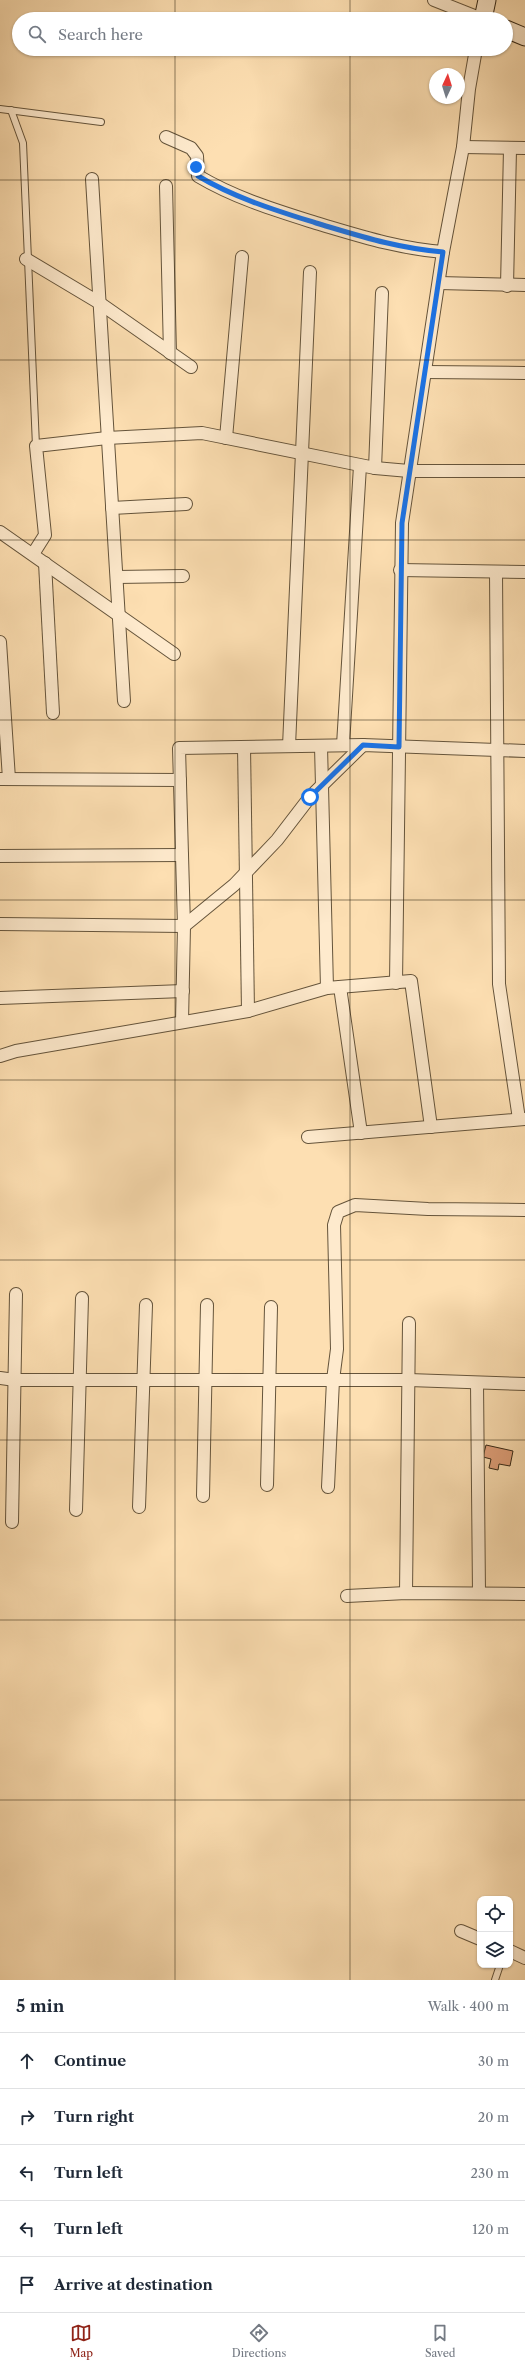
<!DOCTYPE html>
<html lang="en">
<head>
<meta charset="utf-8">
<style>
  body { margin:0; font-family:"Libre Caslon Text",serif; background:#f2f2f3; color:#1f2937 }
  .controls { position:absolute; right:12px; bottom:12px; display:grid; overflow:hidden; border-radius:8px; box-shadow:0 1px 3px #0004 }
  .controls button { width:36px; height:36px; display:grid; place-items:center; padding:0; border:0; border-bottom:1px solid #e0e1e3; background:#fff; color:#1f2937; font:20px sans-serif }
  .compass { position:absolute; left:429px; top:68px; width:36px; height:36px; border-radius:50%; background:#fff; box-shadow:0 1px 3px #0004; rotate:4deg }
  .stop { position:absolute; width:12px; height:12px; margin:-9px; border:3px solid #1a73e8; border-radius:50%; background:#fff }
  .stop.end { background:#1a73e8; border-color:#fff; box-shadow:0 1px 4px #0008 }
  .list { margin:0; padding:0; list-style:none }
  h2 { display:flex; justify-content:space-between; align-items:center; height:52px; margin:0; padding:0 16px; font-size:17px }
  h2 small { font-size:13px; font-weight:400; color:#747a83 }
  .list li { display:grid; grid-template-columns:26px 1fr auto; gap:12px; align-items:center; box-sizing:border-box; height:56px; padding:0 16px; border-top:1px solid #e0e1e3 }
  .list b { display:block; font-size:15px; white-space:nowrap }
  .list em { font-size:13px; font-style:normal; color:#747a83 }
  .icon { flex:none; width:22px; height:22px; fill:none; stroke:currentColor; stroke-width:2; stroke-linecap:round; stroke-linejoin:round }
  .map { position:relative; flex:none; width:525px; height:1980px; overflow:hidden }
  .search { position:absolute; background:#fff; box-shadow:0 1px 3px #0004; left:12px; right:12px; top:12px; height:44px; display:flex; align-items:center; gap:10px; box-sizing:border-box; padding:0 14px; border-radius:22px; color:#747a83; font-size:15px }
  .sheet { height:332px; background:#fff }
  nav { display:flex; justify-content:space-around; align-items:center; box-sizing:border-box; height:56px; border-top:1px solid #e0e1e3; background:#fff; font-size:11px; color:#747a83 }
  nav a { display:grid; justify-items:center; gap:2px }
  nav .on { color:#8f2418 }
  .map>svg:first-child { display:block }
</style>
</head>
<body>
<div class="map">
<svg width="525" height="1980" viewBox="0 0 525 1980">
  <rect width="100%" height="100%" fill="#fddfb2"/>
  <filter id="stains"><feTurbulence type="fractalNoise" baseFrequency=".005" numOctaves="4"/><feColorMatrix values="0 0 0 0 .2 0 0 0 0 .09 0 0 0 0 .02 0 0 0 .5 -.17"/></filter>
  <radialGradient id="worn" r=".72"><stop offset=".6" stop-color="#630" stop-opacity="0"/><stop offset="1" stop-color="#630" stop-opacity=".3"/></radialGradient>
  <polygon fill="#e09f79" stroke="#322513" points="486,1445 513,1451 510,1466 499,1464 498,1470 489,1468 491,1459 483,1457"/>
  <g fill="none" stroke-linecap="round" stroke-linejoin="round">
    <g stroke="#65543b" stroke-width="8">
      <g id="lane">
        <polyline points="0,109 101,122"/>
        <polyline points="11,110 23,143 36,446"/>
        <polyline points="495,1980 500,1965"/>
      </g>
    </g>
    <g stroke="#65543b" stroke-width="14">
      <g id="street">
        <polyline points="434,0 482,19"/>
        <path d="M 166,137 L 191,148 L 197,156 L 198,176 C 235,198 275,210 316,223 C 360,236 396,248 443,252"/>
        <polyline points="463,147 525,148"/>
        <polyline points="92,179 124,701"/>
        <polyline points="166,186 170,353"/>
        <polyline points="26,259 98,302 191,367"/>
        <polyline points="439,283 525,285"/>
        <polyline points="507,286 510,149"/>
        <polyline points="425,372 525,373"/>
        <polyline points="226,438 242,257"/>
        <polyline points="375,468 382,293"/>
        <polyline points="112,508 186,504"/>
        <polyline points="0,532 174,654"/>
        <polyline points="33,554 45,535 36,446 107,438 202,433 375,468 409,471 525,471"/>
        <polyline points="45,563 53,713"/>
        <polyline points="400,570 525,572"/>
        <polyline points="496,572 499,984 519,1119"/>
        <polyline points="117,577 183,576"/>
        <polyline points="0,642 9,779"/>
        <polyline points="343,745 360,466"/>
        <polyline points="289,746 310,272"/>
        <polyline points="321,746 327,988"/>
        <polyline points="244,747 248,1011"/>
        <polyline points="0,779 180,780"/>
        <polyline points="0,856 182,855"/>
        <polyline points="0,924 184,926 234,885 277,840 310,797 363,745"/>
        <polyline points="396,983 402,523 443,252 463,147 469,89 476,49"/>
        <polyline points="340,987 361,1133"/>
        <polyline points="0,998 183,991"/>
        <polyline points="182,1022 184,926 179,748 363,745 525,751"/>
        <polyline points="0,1056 16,1051 248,1011 327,988 411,981 431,1127"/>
        <polyline points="308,1137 525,1119"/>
        <polyline points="0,1378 15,1380 409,1380 525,1384"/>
        <polyline points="477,1383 479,1593"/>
        <polyline points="267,1485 271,1307"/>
        <polyline points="328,1487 333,1380 337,1349 334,1225 338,1212 355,1205 428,1209 525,1210"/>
        <polyline points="203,1496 207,1305"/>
        <polyline points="139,1507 146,1305"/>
        <polyline points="76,1510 82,1298"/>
        <polyline points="12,1522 16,1294"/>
        <polyline points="406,1593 409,1323"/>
        <polyline points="347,1596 406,1593 525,1594"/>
        <polyline points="461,1931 480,1939"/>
        <polyline points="510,1951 525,1958"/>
      </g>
    </g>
    <g stroke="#322513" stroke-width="19">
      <g id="secondary">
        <polyline points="483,19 487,0"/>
        <polyline points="506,29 525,37"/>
      </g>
    </g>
    <use href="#lane" stroke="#feeacd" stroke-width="6"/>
    <use href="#street" stroke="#feeacd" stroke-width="12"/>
    <use href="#secondary" stroke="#feeacd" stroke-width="17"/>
  </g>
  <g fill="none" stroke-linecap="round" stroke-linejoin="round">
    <path stroke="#1a73e8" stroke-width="5" d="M 196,167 L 198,176 C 235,198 275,210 316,223 C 360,236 396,248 443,252 L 402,523 L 399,747 L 363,745 L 310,797"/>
  </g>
  <path fill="none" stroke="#322513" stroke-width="1" stroke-opacity="0.55" d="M 175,0 L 175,19M 350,0 L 350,19M 175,49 L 175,1980M 350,49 L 350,1980M 0,180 L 525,180M 0,360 L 525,360M 0,540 L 525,540M 0,720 L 525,720M 0,900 L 525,900M 0,1080 L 525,1080M 0,1260 L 525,1260M 0,1440 L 525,1440M 0,1620 L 525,1620M 0,1800 L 525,1800"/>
  <rect width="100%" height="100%" filter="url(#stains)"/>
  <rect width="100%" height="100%" fill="url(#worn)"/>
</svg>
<div class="controls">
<button><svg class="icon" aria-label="locate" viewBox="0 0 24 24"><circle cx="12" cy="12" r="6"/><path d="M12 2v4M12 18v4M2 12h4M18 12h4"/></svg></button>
<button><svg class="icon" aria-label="layers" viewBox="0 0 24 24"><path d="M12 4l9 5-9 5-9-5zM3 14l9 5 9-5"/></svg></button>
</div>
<svg class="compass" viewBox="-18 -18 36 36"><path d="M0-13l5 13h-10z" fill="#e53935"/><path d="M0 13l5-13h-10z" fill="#747a83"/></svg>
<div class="stop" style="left:310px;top:797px"></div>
<div class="stop end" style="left:196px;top:167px"></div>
<div class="search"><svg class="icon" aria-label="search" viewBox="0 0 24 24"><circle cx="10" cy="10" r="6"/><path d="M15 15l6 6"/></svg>Search here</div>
</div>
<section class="sheet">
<h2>5 min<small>Walk · 400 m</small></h2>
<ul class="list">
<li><svg class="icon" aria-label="ahead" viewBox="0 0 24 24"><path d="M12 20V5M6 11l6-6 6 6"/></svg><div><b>Continue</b></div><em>30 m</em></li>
<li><svg class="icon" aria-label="right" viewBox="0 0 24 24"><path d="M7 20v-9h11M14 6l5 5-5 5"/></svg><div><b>Turn right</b></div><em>20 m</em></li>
<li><svg class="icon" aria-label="left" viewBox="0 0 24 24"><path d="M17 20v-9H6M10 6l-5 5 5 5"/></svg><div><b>Turn left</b></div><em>230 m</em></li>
<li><svg class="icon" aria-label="left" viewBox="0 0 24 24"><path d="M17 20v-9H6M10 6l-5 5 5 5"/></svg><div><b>Turn left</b></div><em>120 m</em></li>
<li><svg class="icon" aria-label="arrive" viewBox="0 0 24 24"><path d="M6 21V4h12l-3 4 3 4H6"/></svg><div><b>Arrive at destination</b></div></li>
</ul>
</section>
<nav>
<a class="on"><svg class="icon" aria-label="map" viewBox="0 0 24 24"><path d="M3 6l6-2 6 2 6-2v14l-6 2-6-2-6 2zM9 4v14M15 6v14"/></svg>Map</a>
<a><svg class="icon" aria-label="directions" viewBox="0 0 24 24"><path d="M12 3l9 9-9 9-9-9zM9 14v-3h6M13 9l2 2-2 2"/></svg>Directions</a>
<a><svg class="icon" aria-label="saved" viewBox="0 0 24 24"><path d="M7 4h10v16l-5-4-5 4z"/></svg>Saved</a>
</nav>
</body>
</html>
